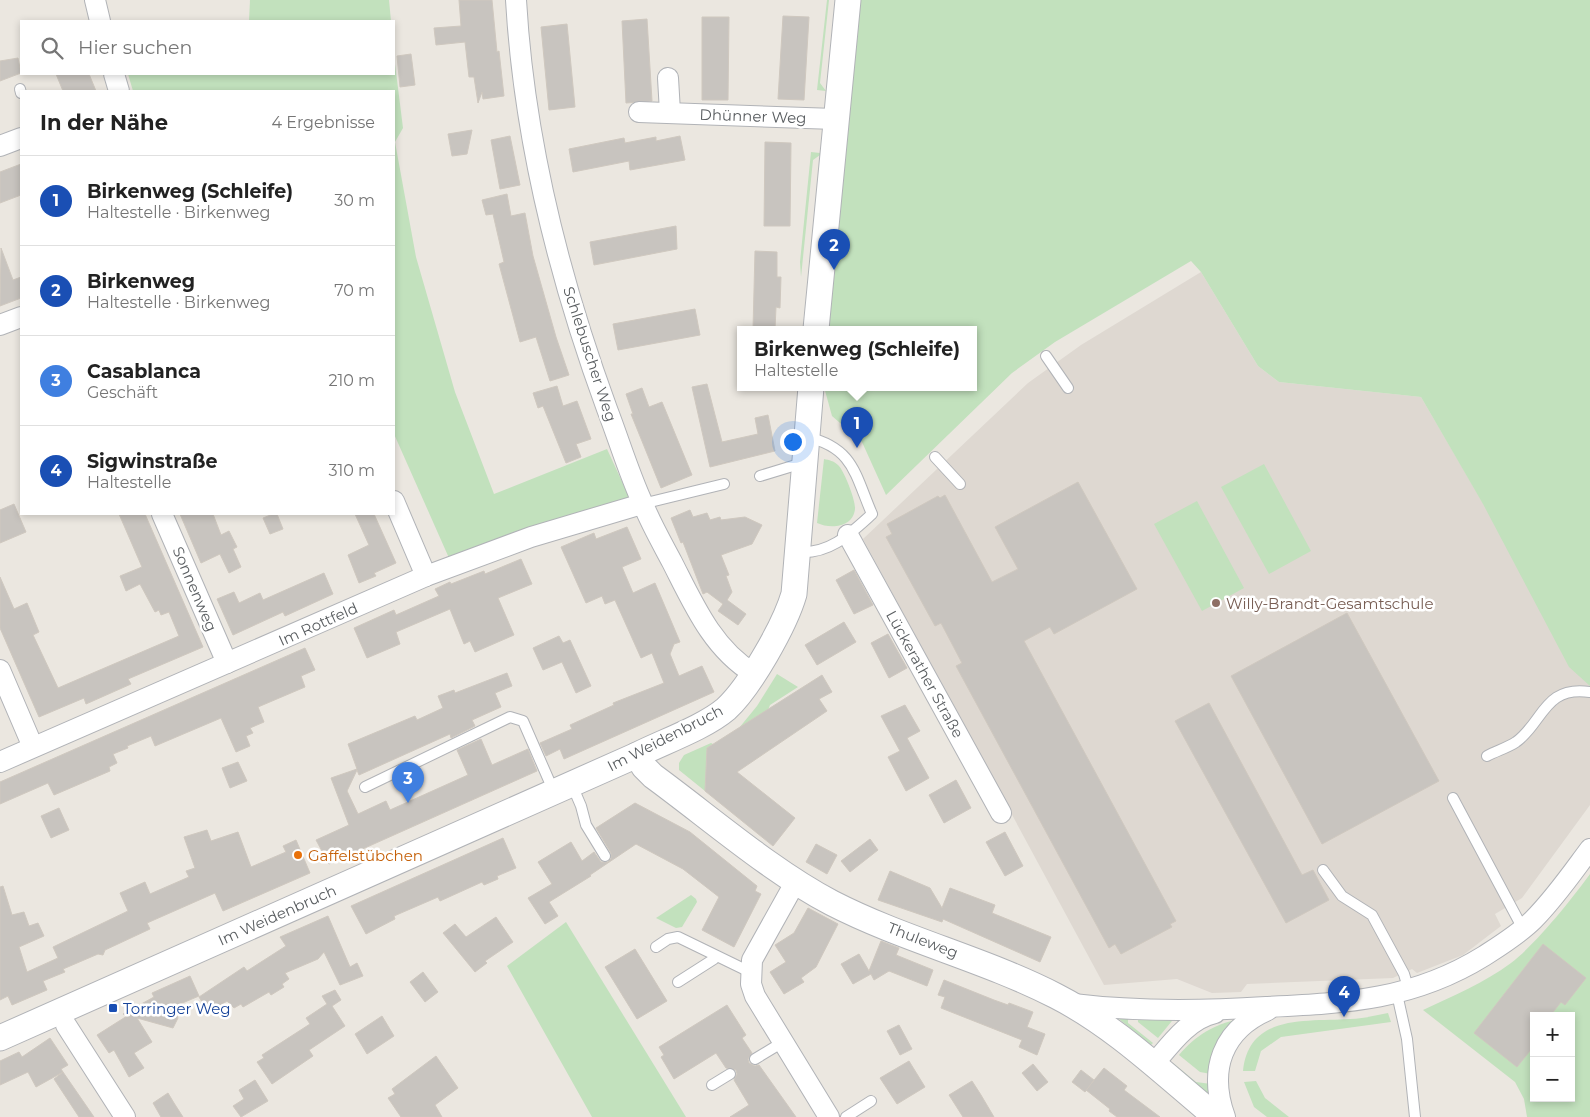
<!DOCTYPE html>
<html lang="de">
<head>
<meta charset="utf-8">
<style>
  body { margin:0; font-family:Montserrat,sans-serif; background:#f6f6f6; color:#222 }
  .controls { position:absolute; right:15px; bottom:15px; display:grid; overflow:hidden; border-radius:0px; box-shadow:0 2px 8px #0003 }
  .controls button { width:45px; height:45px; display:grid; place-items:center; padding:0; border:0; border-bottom:1px solid #e0e0e0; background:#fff; color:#222; font:25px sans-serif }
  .you { position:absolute; left:792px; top:441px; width:18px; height:18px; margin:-12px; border:4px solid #fff; border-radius:50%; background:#1a73e8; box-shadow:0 0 0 8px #1a73e833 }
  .badge { display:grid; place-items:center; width:32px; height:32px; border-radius:50%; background:#d93025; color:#fff; font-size:16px; font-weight:700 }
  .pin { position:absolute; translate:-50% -41px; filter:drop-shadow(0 1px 2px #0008) }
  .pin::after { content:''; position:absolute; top:26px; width:18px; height:15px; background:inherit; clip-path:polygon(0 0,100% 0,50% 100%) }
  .popup { position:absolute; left:737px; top:326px; width:240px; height:65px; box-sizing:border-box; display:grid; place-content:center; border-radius:0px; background:#fff; filter:drop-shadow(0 1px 4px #0005); font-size:16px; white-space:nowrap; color:#767676 }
  .popup b { font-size:19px; color:#222 }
  .popup::after { content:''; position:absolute; left:50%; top:100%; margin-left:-10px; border:10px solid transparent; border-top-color:#fff }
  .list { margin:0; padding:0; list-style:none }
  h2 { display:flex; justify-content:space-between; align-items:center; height:65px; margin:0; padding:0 20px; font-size:21px }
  h2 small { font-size:16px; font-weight:400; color:#767676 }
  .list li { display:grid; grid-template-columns:32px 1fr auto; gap:15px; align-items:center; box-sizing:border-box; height:90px; padding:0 20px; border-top:1px solid #e0e0e0 }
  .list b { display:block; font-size:19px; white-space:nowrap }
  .list p { margin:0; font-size:16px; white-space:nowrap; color:#767676 }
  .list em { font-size:16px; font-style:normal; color:#767676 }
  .icon { flex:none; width:28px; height:28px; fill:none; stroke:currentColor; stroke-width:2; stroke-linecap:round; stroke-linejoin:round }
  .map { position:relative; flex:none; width:1590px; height:1117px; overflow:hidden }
  .search { position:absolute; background:#fff; box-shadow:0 2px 8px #0003; left:20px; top:20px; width:375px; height:55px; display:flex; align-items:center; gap:12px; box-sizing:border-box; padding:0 18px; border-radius:0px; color:#767676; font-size:19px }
  .panel { position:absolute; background:#fff; box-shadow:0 2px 8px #0003; left:20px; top:90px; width:375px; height:425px; border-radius:0px }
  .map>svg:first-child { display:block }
</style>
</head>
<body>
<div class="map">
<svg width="1590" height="1117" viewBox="0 0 1590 1117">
  <rect width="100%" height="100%" fill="#ebe7e0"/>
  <polygon fill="#ded8d1" points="1201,272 1258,366 1279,382 1421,397 1590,686 1590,805 1522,898 1495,914 1501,926 1463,955 1417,973 1412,969 1393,978 1247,984 1241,992 1212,993 1177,979 1104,985 863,539 1028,383 1081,345"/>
  <g fill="#c2e1bd" fill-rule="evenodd">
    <polygon points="250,0 389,0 391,21 249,21"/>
    <polygon points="827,0 829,0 820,83 826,91 817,90"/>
    <polygon points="861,0 1590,0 1590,686 1569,667 1483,504 1421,397 1279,382 1258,366 1201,272 1191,261 1055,342 1012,373 886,495 862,442 832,416 824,387 973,387 973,329 828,329"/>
    <polygon points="394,56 403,128 395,142 416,257 455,392 494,494 607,449 631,501 449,558 394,434 394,91 133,91 128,74 394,74"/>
    <polygon points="811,152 820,153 820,155 813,160 801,277 800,262"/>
    <path d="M 824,459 C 829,460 834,461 838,465 C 844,470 856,501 855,509 C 853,528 830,529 817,523 Z"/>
    <polygon points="1264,464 1311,551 1269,574 1221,487"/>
    <polygon points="1197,501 1244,588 1202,611 1154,524"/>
    <polygon points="777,674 798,687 770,705 768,710 739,728 757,706"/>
    <polygon points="711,743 713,744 707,748 705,791 679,770 679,763 684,755"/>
    <path d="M 1590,874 L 1590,1117 L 1527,1117 L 1524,1099 L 1515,1082 L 1423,1010 C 1453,996 1484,983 1511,963 C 1536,944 1571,900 1590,874 ZM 1534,1016 L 1571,1016 L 1571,1098 L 1534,1098 Z"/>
    <polygon points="691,895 696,899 697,902 682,927 676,928 656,918"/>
    <polygon points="566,922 686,1117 592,1117 507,966"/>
    <path d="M 1388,1013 L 1391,1022 L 1281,1037 L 1261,1051 L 1255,1071 L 1243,1071 C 1249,1013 1307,1022 1350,1019 C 1363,1019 1376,1015 1388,1013 Z"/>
    <polygon points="1114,1015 1128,1016 1128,1023 1153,1043 1151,1045"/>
    <polygon points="1138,1016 1176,1016 1158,1038 1138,1022"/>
    <path d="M 1239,1019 L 1211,1074 L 1200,1072 L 1179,1055 C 1196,1035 1213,1025 1239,1019 Z"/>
    <polygon points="1173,1063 1196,1082 1211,1084 1212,1093 1206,1093 1173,1066"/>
    <polygon points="1256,1081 1265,1098 1289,1117 1267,1117 1254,1107 1244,1082"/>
  </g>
  <g fill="#c8c4bf" stroke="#cfc8bf">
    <polygon points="459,0 492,0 497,52 499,51 504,96 483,99 482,92 478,103 474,77 469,77 465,42 436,45 434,28 461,26"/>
    <polygon points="783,16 809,17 804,100 778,99"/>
    <polygon points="702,17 729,17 728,100 702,100"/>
    <polygon points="647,19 652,101 626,103 622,21"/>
    <polygon points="567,24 575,107 549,110 541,27"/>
    <polygon points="411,54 415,85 400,87 397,56"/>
    <polygon points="18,58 21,73 0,81 0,61"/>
    <polygon points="56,74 89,74 96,91 63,91"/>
    <polygon points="472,130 467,154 452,156 448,134"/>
    <polygon points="510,136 520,185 500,189 491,140"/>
    <polygon points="680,136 685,160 630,170 629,161 573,172 569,149 624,138 625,143 656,137 656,141"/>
    <polygon points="765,142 791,143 790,226 764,226"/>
    <polygon points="21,164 21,195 0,203 0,172"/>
    <polygon points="507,194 511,216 525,213 533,256 556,337 569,375 550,381 536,337 520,342 499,264 504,262 493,214 486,215 482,200"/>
    <polygon points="676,226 677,249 594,265 590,242"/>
    <polygon points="1,248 13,280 21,277 21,298 0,306"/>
    <polygon points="755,251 777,252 777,277 781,277 780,308 776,307 775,329 753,329"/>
    <polygon points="695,309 700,335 618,350 613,324"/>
    <polygon points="707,384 722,442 758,434 755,418 768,415 775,451 710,467 692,387"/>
    <polygon points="557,386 563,406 577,401 591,439 576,444 581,457 566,463 543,406 538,408 533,393"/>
    <polygon points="642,388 649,407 662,402 692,475 661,488 631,414 633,414 626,394"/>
    <polygon points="1078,482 1137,589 1054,634 1050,627 1024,641 1176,921 1170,924 1172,927 1121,954 1115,944 1109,948 956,666 962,663 941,623 935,626 886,537 892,534 887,524 938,496 940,498 945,495 992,582 1018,569 995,527"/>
    <polygon points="14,504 26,532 0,543 0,510"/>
    <polygon points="690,510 693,517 707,513 710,520 720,517 721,520 745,517 762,525 752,544 721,555 729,575 726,576 732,592 727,600 746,614 738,625 718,611 723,604 707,592 703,594 683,542 681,543 671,518"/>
    <polygon points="119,514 145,514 203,647 128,679 131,684 86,704 84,698 39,717 0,628 0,577 14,609 27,603 39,632 33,635 58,688 179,636 169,612 161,615 159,610 155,612 140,584 126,591 120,576 142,567"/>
    <polygon points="180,514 213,514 221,535 229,531 237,547 233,549 241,567 229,573 220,554 201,563"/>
    <polygon points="273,514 277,514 283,529 270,534 263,518"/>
    <polygon points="355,514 374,514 396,563 374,573 376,576 359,583 348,555 369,545"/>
    <polygon points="627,527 641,559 622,567 633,593 655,583 680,642 674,644 670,654 679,676 702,666 714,692 564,759 560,749 546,756 540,743 572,729 570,725 614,705 613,703 664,683 652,653 641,658 615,600 605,604 602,596 586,603 561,547 594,533 596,539"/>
    <polygon points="521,559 532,584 498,598 514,635 475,652 470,641 464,644 450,609 396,632 400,644 367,658 354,628 394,610 396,615 439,596 435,589 450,582 451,584 484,571 485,574"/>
    <polygon points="854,570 873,605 854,614 836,580"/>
    <polygon points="324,573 333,594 285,616 283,612 233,635 217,599 234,592 239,603 260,593 263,600"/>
    <polygon points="1347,613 1439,781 1322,844 1231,676"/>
    <polygon points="844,622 856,642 817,665 805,645"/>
    <polygon points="888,634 907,668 889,678 871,643"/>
    <polygon points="559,636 563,643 570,640 591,686 576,693 562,662 543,670 533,648"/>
    <polygon points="305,648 315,670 301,676 305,687 258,707 264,722 250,728 253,733 246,736 250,746 236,752 221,718 155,746 151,736 127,746 128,748 113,754 117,763 109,767 110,771 54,795 48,783 0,804 0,782"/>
    <polygon points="507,673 512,686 495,693 501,707 472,720 475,726 451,738 450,734 359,775 357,770 347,791 358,814 386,801 390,810 468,775 457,750 481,739 492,765 528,749 537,771 329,864 316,840 349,825 331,778 357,769 348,744 415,716 417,720 443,708 438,696 454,690 455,693"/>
    <polygon points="822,675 832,692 819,699 827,711 737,772 795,818 773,846 705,791 707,748"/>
    <polygon points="1209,703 1302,875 1313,870 1329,900 1286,923 1175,721"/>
    <polygon points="905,705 920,731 907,738 929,778 906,791 888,757 900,751 881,716"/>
    <polygon points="238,762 247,781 230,788 222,768"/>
    <polygon points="956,780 971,808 944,823 929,795"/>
    <polygon points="635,803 690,832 757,886 755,891 761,894 734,947 702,930 719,897 683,869 636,844 590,875 591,876 549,902 558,916 545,924 528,898 552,884 538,862 571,842 582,861 594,852 601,862 608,862 611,859 611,853 596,828"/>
    <polygon points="59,808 69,830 51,838 41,816"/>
    <polygon points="207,830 211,841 238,832 251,867 286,852 283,846 296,840 310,873 223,911 215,893 147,923 150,929 105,950 103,955 98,954 63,969 65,972 43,981 47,990 12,1005 8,996 0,1000 0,887 3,886 12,915 24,912 29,926 38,923 44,936 19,947 27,972 58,958 53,947 128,911 120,893 145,882 150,894 189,877 186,871 195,868 184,837"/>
    <polygon points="1005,832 1023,866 1005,876 986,842"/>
    <polygon points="503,838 516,868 497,876 498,879 484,885 482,882 440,901 438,897 394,916 395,919 366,934 351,906"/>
    <polygon points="870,839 878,850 850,872 841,861"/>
    <polygon points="816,844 837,855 827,874 806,862"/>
    <polygon points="890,871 930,888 942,908 950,888 995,905 992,913 1051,937 1040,962 943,919 942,922 878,900"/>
    <polygon points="808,908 838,924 816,967 801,978 804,982 784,994 770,972 786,962 775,945 794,933"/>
    <polygon points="328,916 350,967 357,963 363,976 340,985 324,952 318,959 285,973 289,979 282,984 284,987 271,995 269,992 243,1007 241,1004 234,1008 227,1001 209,1013 199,997 244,967 247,971 286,946 280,937"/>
    <polygon points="496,917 513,942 485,961 487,963 475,972 443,933 455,924 466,937"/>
    <polygon points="881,941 899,948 896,955 933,970 927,986 889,971 874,980 871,974 853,984 841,964 859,954 869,971"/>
    <polygon points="1543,944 1586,978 1565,1005 1561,1002 1550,1016 1534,1016 1534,1046 1517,1067 1474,1033"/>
    <polygon points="635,949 667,1001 637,1019 605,967"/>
    <polygon points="423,972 438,992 425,1002 410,982"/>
    <polygon points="190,976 199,996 173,1007 178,1018 173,1028 137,1018 152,1042 134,1053 144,1068 129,1077 114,1050 109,1053 97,1035 127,1016 123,1014 154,997 152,993"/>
    <polygon points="944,980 994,1000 1008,1005 1009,1003 1033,1012 1027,1027 1045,1034 1037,1055 1019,1047 1022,1040 941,1008 945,997 938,995"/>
    <polygon points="335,990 341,1000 332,1006 345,1026 309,1050 313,1056 272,1084 257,1062 264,1058 262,1055 310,1024 306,1018 327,1004 322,996"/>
    <polygon points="727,1005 746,1035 742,1038 752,1053 748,1059 749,1063 755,1066 759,1065 796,1117 730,1117 749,1105 734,1080 737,1074 736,1070 726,1068 716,1053 674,1079 661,1057 664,1055 659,1047"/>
    <polygon points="382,1016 394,1036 367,1054 355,1034"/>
    <polygon points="899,1025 912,1049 900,1055 887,1031"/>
    <polygon points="50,1038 68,1065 61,1069 63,1072 36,1087 28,1072 0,1085 0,1061 19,1052 22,1057"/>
    <polygon points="436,1056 458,1088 435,1105 442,1117 401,1117 388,1098 395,1094 392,1089"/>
    <polygon points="909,1061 925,1087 897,1104 880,1078"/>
    <polygon points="1033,1064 1048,1082 1037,1091 1022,1073"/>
    <polygon points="1104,1068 1127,1086 1124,1090 1160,1117 1117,1117 1109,1111 1110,1109 1086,1090"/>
    <polygon points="1081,1070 1094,1080 1085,1092 1072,1082"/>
    <polygon points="63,1072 94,1117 79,1117 54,1079"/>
    <polygon points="255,1080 268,1101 241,1117 233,1106 244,1099 239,1090"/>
    <polygon points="972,1081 981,1095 994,1117 963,1117 949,1095"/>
    <polygon points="168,1093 174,1103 183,1117 161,1117 153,1103"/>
  </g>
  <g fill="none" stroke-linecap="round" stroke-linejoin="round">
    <g stroke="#b1b3b7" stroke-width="12">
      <g id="service">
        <polyline points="20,89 21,93"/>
        <polyline points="1046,356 1068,388"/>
        <polyline points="935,457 960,484"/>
        <polyline points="760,476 796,465 805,466"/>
        <polyline points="642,504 724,484"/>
        <path d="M 799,552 C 830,554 850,534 872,514 C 855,475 854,448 807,437"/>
        <path d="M 1487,756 C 1496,751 1507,748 1516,742 C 1543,723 1544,685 1590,692"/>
        <polyline points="572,785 581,806 586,825 605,856"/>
        <polyline points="365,787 510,717 523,721 554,792"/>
        <polyline points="1453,798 1523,929"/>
        <polyline points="1323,870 1342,896 1372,915 1404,974 1409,991"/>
        <polyline points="656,947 668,939 678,937 750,972"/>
        <polyline points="678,982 714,959 715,956"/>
        <polyline points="1397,994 1407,1039 1415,1117"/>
        <polyline points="755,1059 783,1042"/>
        <polyline points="712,1085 730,1074"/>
        <polyline points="846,1117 871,1101"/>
      </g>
    </g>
    <g stroke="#b1b3b7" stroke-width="22">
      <g id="minor">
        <polyline points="95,0 100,21"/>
        <path d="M 516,0 C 524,139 559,278 607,409 C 619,440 629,474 643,504 C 651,524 662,543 672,562 C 693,603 712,648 753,673"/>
        <polyline points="114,74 119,91"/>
        <polyline points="668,78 670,112"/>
        <polyline points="639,112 835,119"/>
        <polyline points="0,146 21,138"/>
        <polyline points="0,325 21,317"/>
        <polyline points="394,501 426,576"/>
        <polyline points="162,514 227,663"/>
        <polyline points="848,535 1001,813"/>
        <polyline points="0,670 33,747"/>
        <polyline points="0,762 426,576 531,537 642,504"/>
        <polyline points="796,881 752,960 751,984 755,996 829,1117"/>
        <path d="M 1073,1004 C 1137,1012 1202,1011 1266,1007 C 1347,1003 1413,1000 1484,956 C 1501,945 1519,934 1533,920 C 1555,898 1572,873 1590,849"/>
        <polyline points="66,1025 125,1117"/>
        <path d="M 1153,1065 C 1170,1045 1188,1019 1215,1013"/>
        <path d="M 1225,1117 C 1208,1070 1222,1030 1268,1010"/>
      </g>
    </g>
    <g stroke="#b1b3b7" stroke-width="27">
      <g id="tertiary">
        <polyline points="816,329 848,0"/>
        <path d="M 637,755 L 644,767 L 653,776 C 709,817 771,871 832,903 C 904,940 984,959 1056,996 C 1115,1026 1165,1075 1216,1117"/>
        <path d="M 0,1038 L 637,755 C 663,742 705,727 726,709 C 750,687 785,625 794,594 L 811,387"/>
      </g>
    </g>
    <use href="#service" stroke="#fff" stroke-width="10"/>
    <use href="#minor" stroke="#fff" stroke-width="20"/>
    <use href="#tertiary" stroke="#fff" stroke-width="25"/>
  </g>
  <circle fill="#8d6e63" stroke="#fff" stroke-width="2" cx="1216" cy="603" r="5"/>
  <circle fill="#e8710a" stroke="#fff" stroke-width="2" cx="298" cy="855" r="5"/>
  <rect fill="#1a4fb4" stroke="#fff" stroke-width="2" x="108" y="1003" width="10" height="10" rx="2.5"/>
  <g text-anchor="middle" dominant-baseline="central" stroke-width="5" stroke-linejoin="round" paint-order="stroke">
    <g font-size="15" fill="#595d60" stroke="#fff">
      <text transform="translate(753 116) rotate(2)">Dhünner Weg</text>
      <text transform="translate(590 354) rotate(72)">Schlebuscher Weg</text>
      <text transform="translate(195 589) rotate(67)">Sonnenweg</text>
      <text transform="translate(318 624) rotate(-24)">Im Rottfeld</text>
      <text transform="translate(925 674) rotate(61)">Lückerather Straße</text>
      <text transform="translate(665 738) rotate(-27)">Im Weidenbruch</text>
      <text transform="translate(277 915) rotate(-24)">Im Weidenbruch</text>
      <text transform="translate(923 940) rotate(21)">Thuleweg</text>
    </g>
    <g font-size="15" fill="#785e54" stroke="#fff" text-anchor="start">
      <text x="1226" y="603">Willy-Brandt-Gesamtschule</text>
    </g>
    <g font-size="15" fill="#c56008" stroke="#fff" text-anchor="start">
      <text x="308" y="855">Gaffelstübchen</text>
    </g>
    <g font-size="15" fill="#164399" stroke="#fff" text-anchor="start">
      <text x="123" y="1008">Torringer Weg</text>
    </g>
  </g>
</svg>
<div class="controls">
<button>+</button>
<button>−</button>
</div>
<div class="you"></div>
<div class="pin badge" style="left:857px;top:448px;background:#1a4fb4">1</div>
<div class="popup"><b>Birkenweg (Schleife)</b>Haltestelle</div>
<div class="pin badge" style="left:834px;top:270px;background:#1a4fb4">2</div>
<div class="pin badge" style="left:408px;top:803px;background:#3f7fe0">3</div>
<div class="pin badge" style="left:1344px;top:1017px;background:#1a4fb4">4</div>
<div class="search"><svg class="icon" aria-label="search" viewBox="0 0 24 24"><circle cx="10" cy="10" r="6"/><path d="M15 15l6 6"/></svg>Hier suchen</div>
<section class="panel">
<h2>In der Nähe<small>4 Ergebnisse</small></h2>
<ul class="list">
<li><span class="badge" style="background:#1a4fb4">1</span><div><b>Birkenweg (Schleife)</b><p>Haltestelle · Birkenweg</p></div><em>30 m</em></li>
<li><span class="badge" style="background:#1a4fb4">2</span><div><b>Birkenweg</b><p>Haltestelle · Birkenweg</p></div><em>70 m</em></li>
<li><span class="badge" style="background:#3f7fe0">3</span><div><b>Casablanca</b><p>Geschäft</p></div><em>210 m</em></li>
<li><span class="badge" style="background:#1a4fb4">4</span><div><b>Sigwinstraße</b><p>Haltestelle</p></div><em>310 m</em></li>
</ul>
</section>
</div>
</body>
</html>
